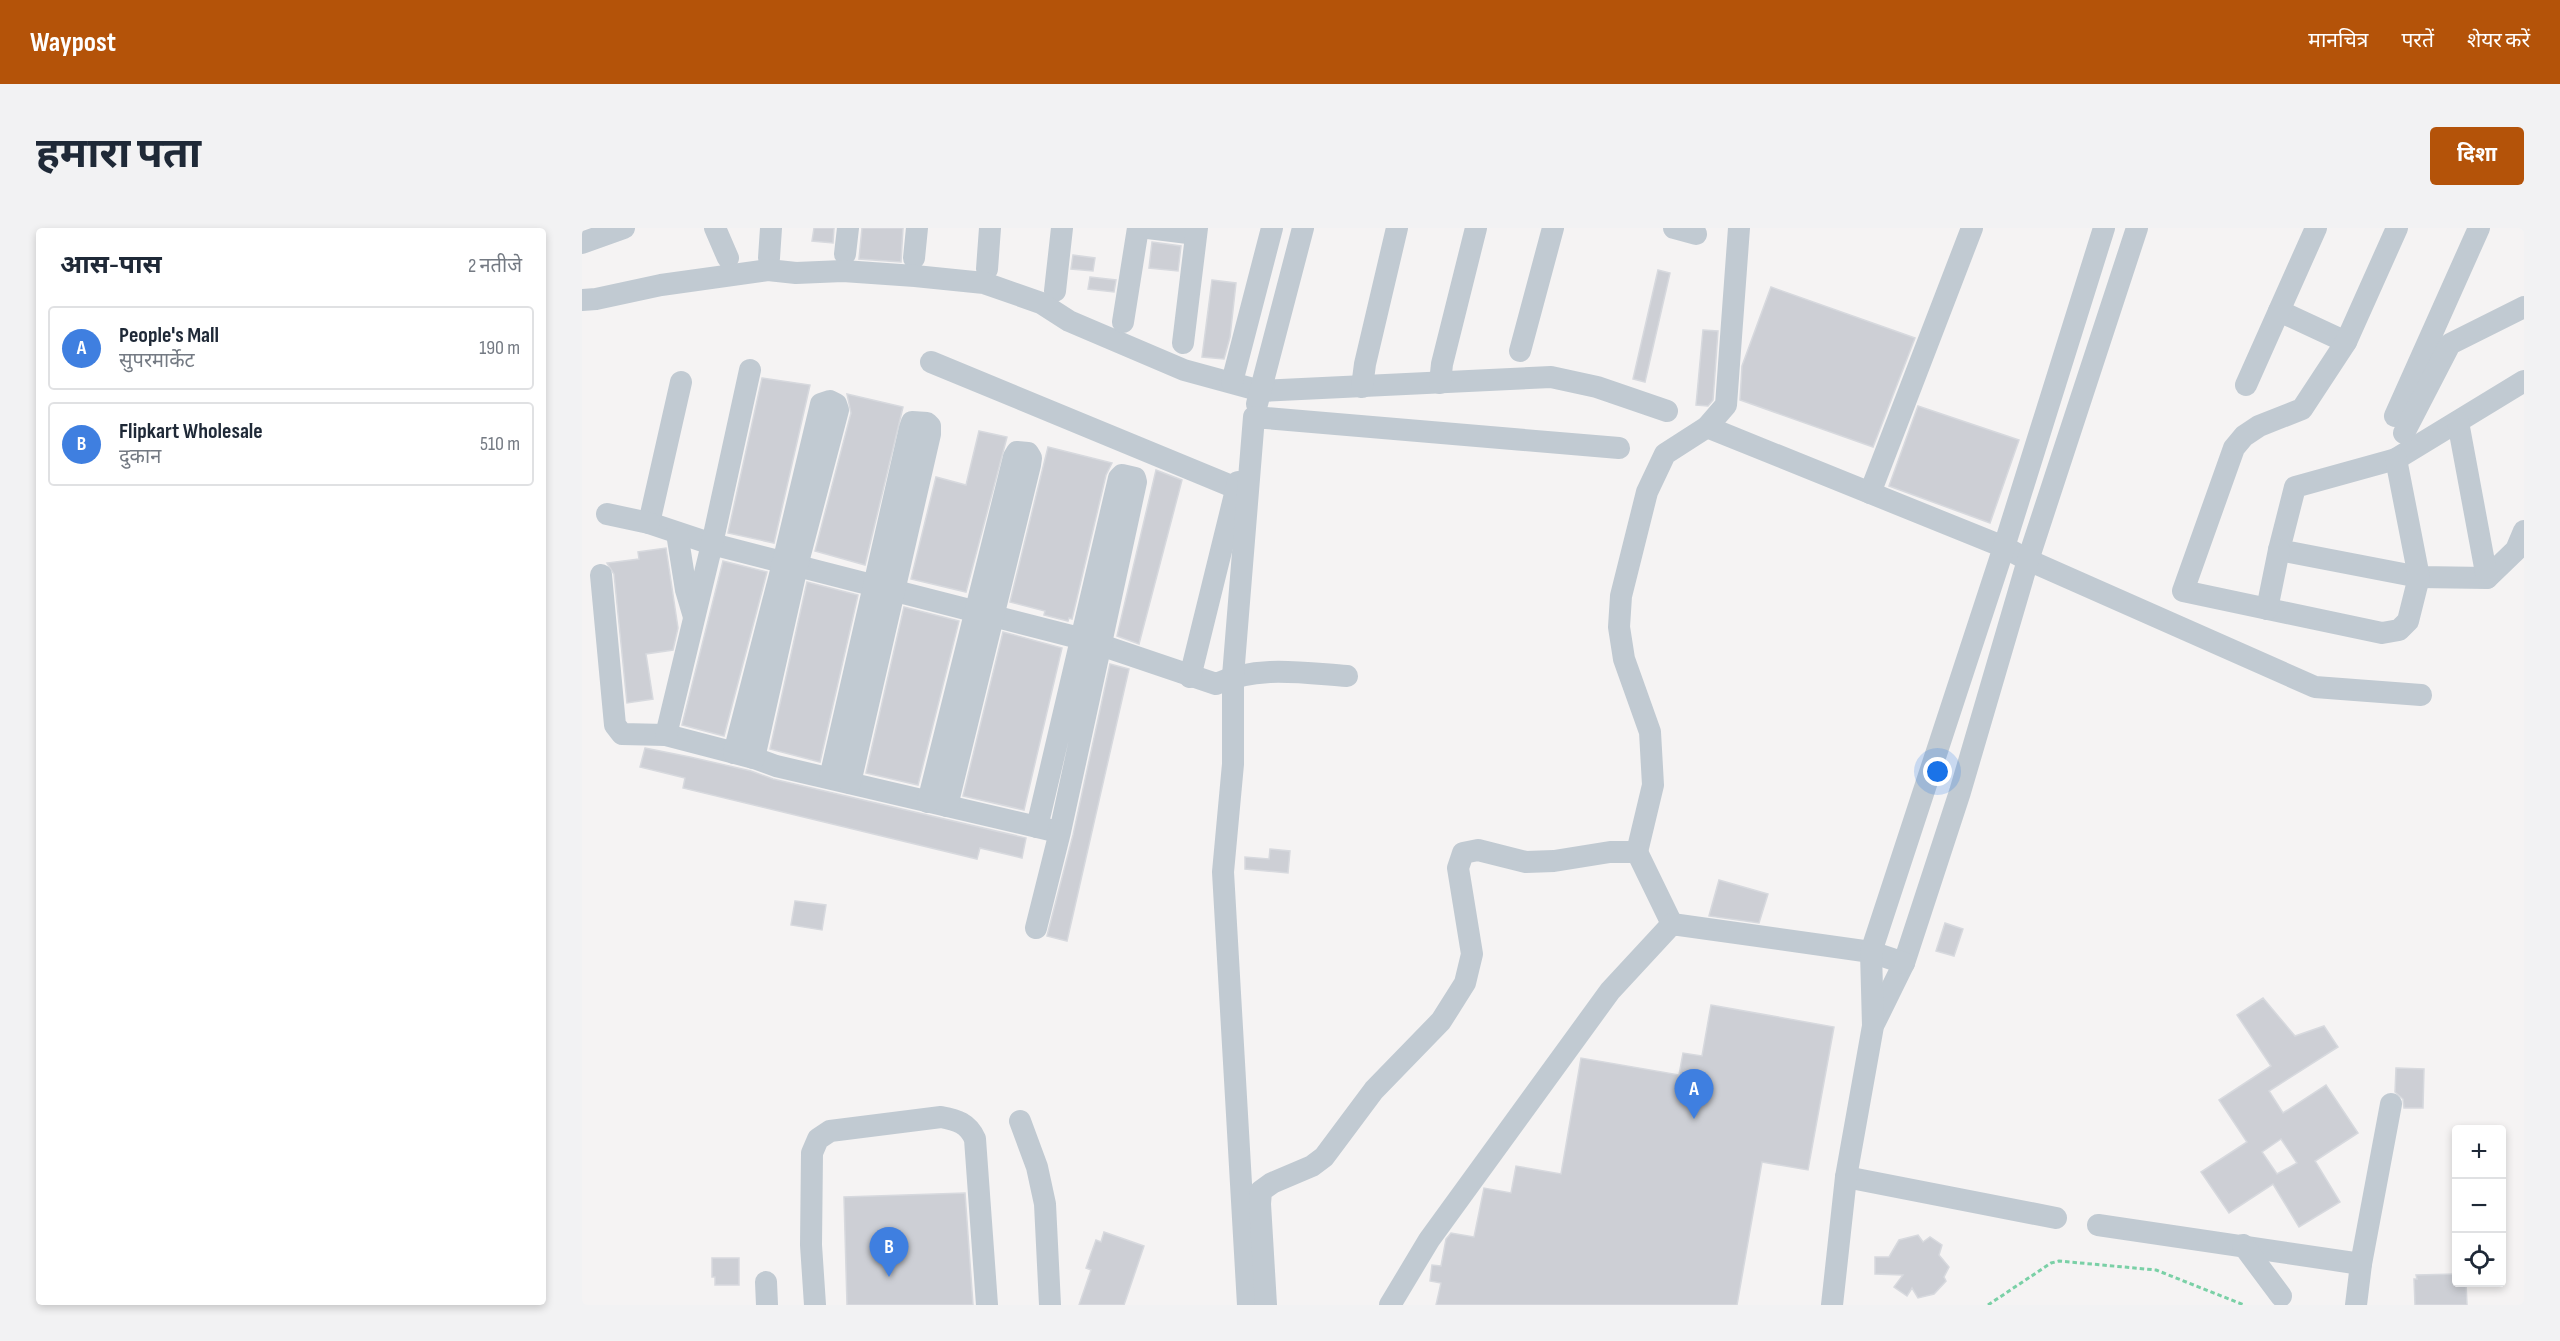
<!DOCTYPE html>
<html lang="hi">
<head>
<meta charset="utf-8">
<style>
  body { margin:0; font-family:"Sofia Sans Condensed","Noto Sans Devanagari",sans-serif; background:#f2f2f3; color:#1f2937 }
  .controls { position:absolute; right:18px; bottom:18px; display:grid; overflow:hidden; border-radius:6px; box-shadow:0 3px 9px #0003 }
  .controls button { width:54px; height:54px; display:grid; place-items:center; padding:0; border:0; border-bottom:2px solid #e0e1e3; background:#fff; color:#1f2937; font:30px sans-serif }
  .you { position:absolute; left:1356px; top:544px; width:21px; height:21px; margin:-15px; border:4px solid #fff; border-radius:50%; background:#1a73e8; box-shadow:0 0 0 9px #1a73e833 }
  .badge { display:grid; place-items:center; width:39px; height:39px; border-radius:50%; background:#b45309; color:#fff; font-size:20px; font-weight:700 }
  .pin { position:absolute; translate:-50% -50px; filter:drop-shadow(0 2px 3px #0008) }
  .pin::after { content:''; position:absolute; top:32px; width:21px; height:18px; background:inherit; clip-path:polygon(0 0,100% 0,50% 100%) }
  .list { margin:0; padding:0; list-style:none }
  h2 { display:flex; justify-content:space-between; align-items:center; height:78px; margin:0; padding:0 24px; font-size:26px }
  h2 small { font-size:20px; font-weight:400; color:#747a83 }
  .list li { display:grid; grid-template-columns:39px 1fr auto; gap:18px; align-items:center; box-sizing:border-box; height:84px; margin:0 12px 12px; padding:0 12px; border:2px solid #e0e1e3; border-radius:6px }
  .list b { display:block; font-size:22px; white-space:nowrap }
  .list p { margin:0; font-size:20px; white-space:nowrap; color:#747a83 }
  .list em { font-size:20px; font-style:normal; color:#747a83 }
  .icon { flex:none; width:33px; height:33px; fill:none; stroke:currentColor; stroke-width:2; stroke-linecap:round; stroke-linejoin:round }
  .map { position:relative; flex:none; width:1942px; height:1077px; overflow:hidden; border-radius:6px }
  header { display:flex; align-items:center; gap:36px; box-sizing:border-box; height:84px; padding:0 30px; background:#b45309; color:#fff }
  header strong { font-size:28px }
  nav { display:flex; gap:33px; margin-inline-start:auto; font-size:21px }
  .intro { display:flex; align-items:center; justify-content:space-between; box-sizing:border-box; height:144px; padding:0 36px }
  h1 { margin:0; font-size:42px }
  .button { padding:15px 27px; border-radius:6px; background:#b45309; color:#fff; font-size:21px; font-weight:700 }
  main { display:flex; gap:36px; padding:0 36px }
  aside { flex:1; background:#fff; border-radius:6px; box-shadow:0 3px 9px #0003 }
  .map>svg:first-child { display:block }
</style>
</head>
<body>
<header>
<strong>Waypost</strong>
<nav><a>मानचित्र</a><a>परतें</a><a>शेयर करें</a></nav>
</header>
<div class="intro"><h1>हमारा पता</h1><a class="button">दिशा</a></div>
<main>
<aside>
<h2>आस-पास<small>2 नतीजे</small></h2>
<ul class="list">
<li><span class="badge" style="background:#3f7fe0">A</span><div><b>People's Mall</b><p>सुपरमार्केट</p></div><em>190 m</em></li>
<li><span class="badge" style="background:#3f7fe0">B</span><div><b>Flipkart Wholesale</b><p>दुकान</p></div><em>510 m</em></li>
</ul>
</aside>
<div class="map">
<svg width="1942" height="1077" viewBox="0 0 1942 1077">
  <rect width="100%" height="100%" fill="#f5f3f3"/>
  <g fill="#cdcfd5" stroke="#d7d9de" stroke-width="1.5" fill-rule="evenodd">
    <polygon points="232,0 252,0 251,15 230,13"/>
    <polygon points="280,0 321,0 319,34 277,31"/>
    <polygon points="570,14 599,18 596,43 567,40"/>
    <polygon points="491,27 513,30 511,43 489,41"/>
    <polygon points="1076,42 1088,45 1063,154 1051,151"/>
    <polygon points="508,49 534,52 532,64 506,61"/>
    <polygon points="630,52 654,55 648,109 642,131 620,129"/>
    <polygon points="1189,59 1333,110 1291,219 1158,172 1160,138"/>
    <polygon points="1121,102 1136,103 1131,172 1126,178 1114,177"/>
    <polygon points="180,150 228,157 192,315 146,305"/>
    <polygon points="265,166 321,179 283,337 233,323 269,185"/>
    <polygon points="1336,178 1437,212 1408,295 1307,258"/>
    <polygon points="397,203 425,209 384,364 329,351 354,249 384,257"/>
    <polygon points="466,219 530,235 524,247 490,391 487,390 486,393 462,387 463,383 428,374"/>
    <polygon points="574,242 600,252 557,416 535,408"/>
    <polygon points="84,320 96,400 91,422 64,426 71,471 45,475 32,346 25,335 57,331 56,324"/>
    <polygon points="141,333 185,344 142,508 100,497"/>
    <polygon points="225,354 276,367 238,534 188,521"/>
    <polygon points="322,379 377,393 336,557 284,545"/>
    <polygon points="421,404 480,420 442,582 381,568"/>
    <polygon points="528,436 547,441 485,713 465,708 491,607"/>
    <polygon points="63,520 108,529 169,543 191,551 444,610 440,630 398,620 395,631 101,560 103,550 58,539"/>
    <polygon points="688,621 708,623 706,645 663,641 663,629 687,631"/>
    <polygon points="1137,652 1186,666 1177,695 1127,688"/>
    <polygon points="213,673 244,677 240,702 209,697"/>
    <polygon points="1363,695 1381,701 1372,728 1354,723"/>
    <path d="M 1681,770 L 1713,808 L 1742,798 L 1756,819 L 1687,863 L 1701,885 L 1744,857 L 1776,905 L 1733,933 L 1758,974 L 1717,999 L 1691,956 L 1647,985 L 1619,944 L 1665,914 L 1637,872 L 1689,838 L 1655,787 ZM 1699,911 L 1715,935 L 1695,946 L 1680,924 Z"/>
    <polygon points="1129,777 1252,799 1226,942 1180,934 1155,1077 854,1077 859,1055 848,1053 850,1037 859,1038 864,1011 869,1005 892,1009 902,960 929,965 934,938 979,946 999,830 1097,847 1101,825 1120,828"/>
    <polygon points="1814,840 1842,841 1841,880 1822,880 1821,871 1813,864"/>
    <polygon points="383,965 391,1077 265,1077 262,969"/>
    <polygon points="522,1004 562,1018 542,1077 497,1077 509,1042 504,1040 514,1012 519,1014"/>
    <polygon points="1336,1007 1341,1014 1348,1009 1360,1017 1357,1027 1367,1039 1362,1049 1364,1053 1352,1066 1336,1070 1330,1060 1325,1068 1312,1059 1321,1047 1293,1046 1293,1029 1307,1029 1317,1012"/>
    <polygon points="130,1030 157,1030 157,1057 133,1057 133,1049 130,1049"/>
    <polygon points="1875,1046 1875,1054 1884,1054 1885,1077 1833,1077 1832,1051 1835,1051 1834,1047"/>
  </g>
  <g fill="none" stroke-linecap="round" stroke-linejoin="round">
    <polyline stroke="#7ad0a6" stroke-width="3" stroke-dasharray="4.5 3" stroke-linecap="butt" points="1406,1077 1469,1035 1477,1033 1574,1042 1662,1077"/>
    <g stroke="#c1cad2" stroke-width="22">
      <polyline points="133,0 146,30"/>
      <polyline points="566,0 614,6"/>
      <polyline points="1092,0 1114,6"/>
      <polyline points="0,15 42,0"/>
      <polyline points="263,26 266,0"/>
      <polyline points="187,30 189,0"/>
      <polyline points="332,30 335,0"/>
      <polyline points="405,41 408,0"/>
      <polyline points="473,63 480,0"/>
      <polyline points="0,72 14,71 79,57 186,42 214,45 261,43 333,48 402,55 459,75 487,93 602,142 679,163 969,149 1015,159 1085,183"/>
      <polyline points="1697,83 1764,114"/>
      <polyline points="541,94 556,0"/>
      <polyline points="601,115 615,0"/>
      <polyline points="938,123 971,0"/>
      <polyline points="349,134 654,260"/>
      <polyline points="1942,153 1814,231 1713,259 1697,322 1837,349 1905,350 1934,322 1942,303"/>
      <path d="M 99,154 L 67,295 L 130,316 L 501,411 L 634,456 C 676,437 720,445 765,448"/>
      <polyline points="650,154 690,0"/>
      <polyline points="858,155 860,136 894,0"/>
      <polyline points="1664,157 1734,0"/>
      <polyline points="780,159 783,136 815,0"/>
      <polyline points="675,176 721,0"/>
      <polyline points="1813,188 1897,0"/>
      <polyline points="1876,194 1905,350"/>
      <polyline points="1125,199 1422,319 1446,332 1733,459 1839,467"/>
      <polyline points="1822,205 1868,116 1942,79"/>
      <polyline points="1814,231 1837,349 1826,393 1817,402 1800,405 1601,363 1652,220 1662,208 1677,198 1720,181 1764,114 1815,0"/>
      <polyline points="1288,265 1390,0"/>
      <polyline points="25,286 67,295"/>
      <polyline points="95,305 104,362 112,389"/>
      <polyline points="19,347 33,497 40,506 84,507 172,530 194,538 468,602"/>
      <polyline points="1685,381 1697,322"/>
      <polyline points="608,449 656,254"/>
      <polyline points="84,507 130,316 168,142"/>
      <polyline points="152,525 201,335 239,176 248,173 254,176 256,182 215,338 172,530"/>
      <polyline points="248,550 328,200 330,194 345,195 348,198 348,206 268,555"/>
      <polyline points="346,574 432,229 435,224 446,225 449,230 448,237 365,578"/>
      <polyline points="1055,624 1071,557 1068,504 1042,431 1037,399 1039,368 1065,264 1083,226 1125,199 1144,177 1157,0"/>
      <polyline points="454,700 478,604 554,254 553,250 540,247 537,250 455,599"/>
      <polyline points="1293,794 1322,735 1378,564 1446,332 1555,0"/>
      <polyline points="438,893 455,939 463,976 468,1077"/>
      <polyline points="1264,949 1474,990"/>
      <polyline points="1516,997 1779,1036"/>
      <polyline points="1661,1017 1699,1068"/>
      <polyline points="184,1054 185,1077"/>
      <path d="M 233,1077 L 229,1017 L 230,925 L 236,911 L 248,903 L 359,889 C 375,892 386,895 393,911 L 405,1077"/>
      <polyline points="666,1077 641,644 651,536 651,448 672,189 1037,220"/>
      <polyline points="684,1077 678,976 679,963 690,955 730,938 742,929 792,862 859,793 883,755 890,726 876,640 881,625 896,622 944,634 972,633 1028,624 1055,624 1090,696"/>
      <polyline points="808,1077 847,1012 1028,763 1090,696 1289,724 1322,735"/>
      <polyline points="1250,1077 1264,949 1291,798 1289,724 1422,319 1522,0"/>
      <polyline points="1774,1077 1779,1036 1809,876"/>
    </g>
  </g>
</svg>
<div class="controls">
<button>+</button>
<button>−</button>
<button><svg class="icon" aria-label="locate" viewBox="0 0 24 24"><circle cx="12" cy="12" r="6"/><path d="M12 2v4M12 18v4M2 12h4M18 12h4"/></svg></button>
</div>
<div class="you"></div>
<div class="pin badge" style="left:1112px;top:891px;background:#3f7fe0">A</div>
<div class="pin badge" style="left:307px;top:1049px;background:#3f7fe0">B</div>
</div>
</main>
</body>
</html>
